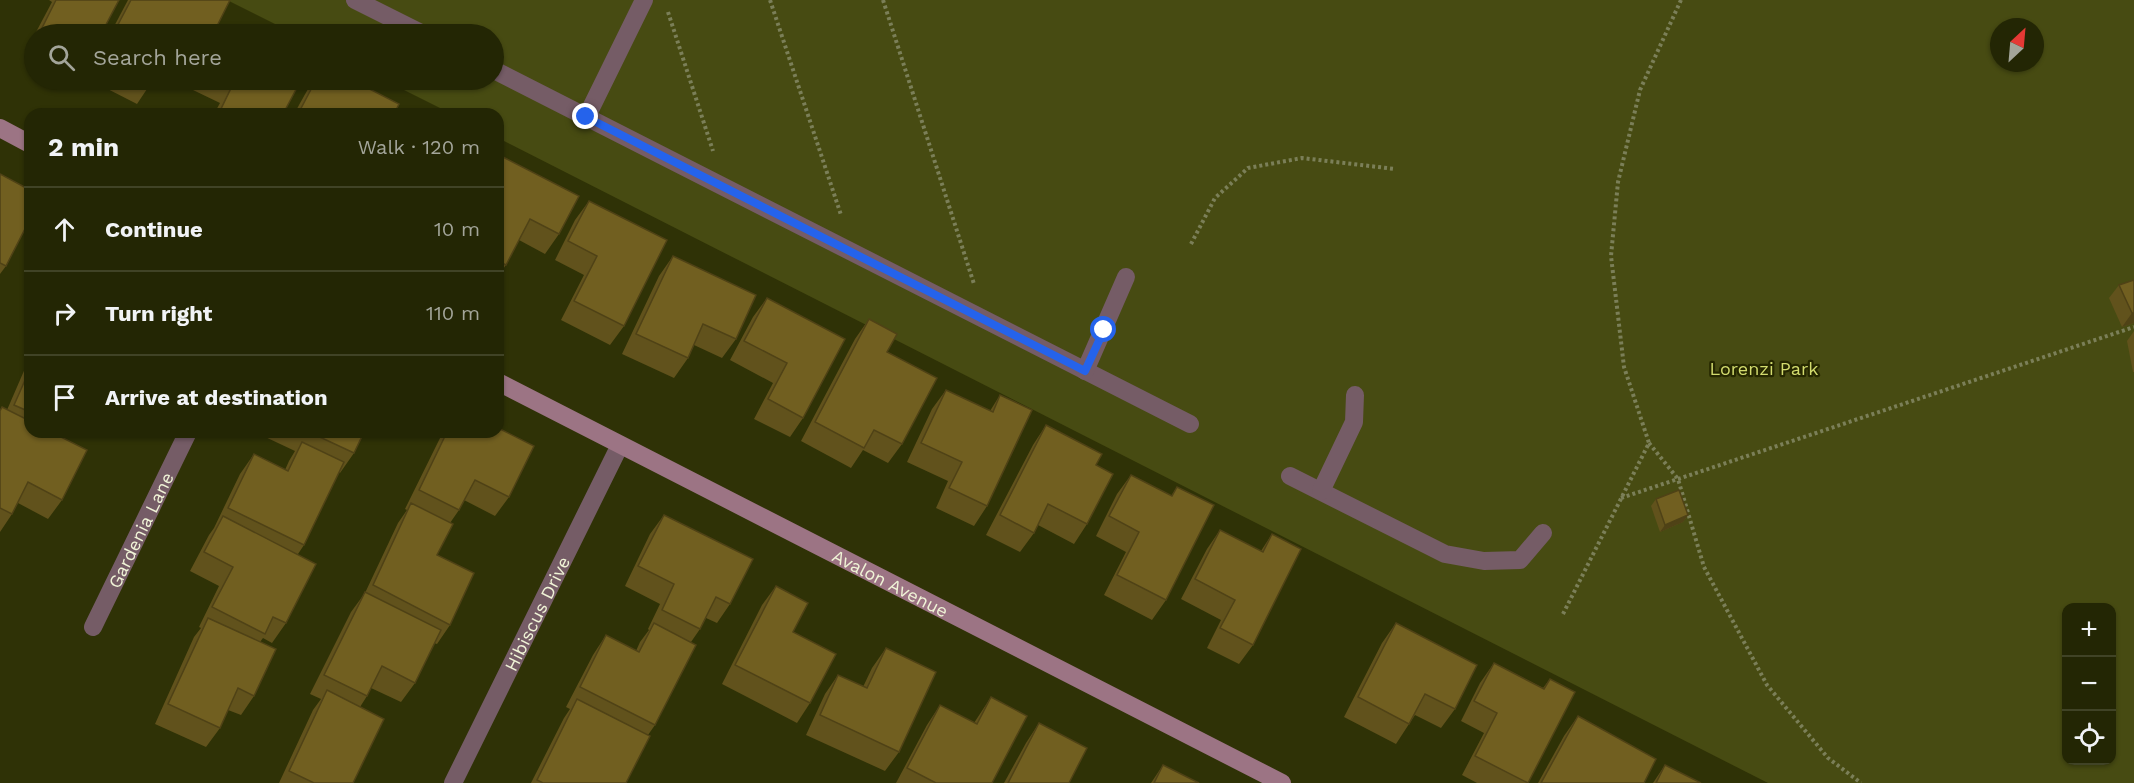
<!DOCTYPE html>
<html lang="en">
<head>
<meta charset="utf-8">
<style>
  body { margin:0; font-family:"Work Sans",sans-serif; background:#2b2e0e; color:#f1f3f6 }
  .controls { position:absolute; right:18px; bottom:18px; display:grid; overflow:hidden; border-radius:12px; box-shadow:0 2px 4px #0004 }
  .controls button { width:54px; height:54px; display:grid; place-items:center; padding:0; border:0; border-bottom:2px solid #404326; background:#232604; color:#f1f3f6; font:30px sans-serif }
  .compass { position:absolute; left:1990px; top:18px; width:54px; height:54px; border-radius:50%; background:#232604; box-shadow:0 2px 4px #0004; rotate:26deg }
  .stop { position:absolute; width:18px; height:18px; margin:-14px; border:4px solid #2563eb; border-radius:50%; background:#fff }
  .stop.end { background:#2563eb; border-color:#fff; box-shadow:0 2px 6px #0008 }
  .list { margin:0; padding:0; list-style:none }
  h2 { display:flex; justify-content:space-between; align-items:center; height:78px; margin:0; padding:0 24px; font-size:26px }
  h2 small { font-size:20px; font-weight:400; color:#a3a59a }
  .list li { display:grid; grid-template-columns:39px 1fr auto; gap:18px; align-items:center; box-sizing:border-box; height:84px; padding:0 24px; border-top:2px solid #404326 }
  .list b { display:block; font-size:22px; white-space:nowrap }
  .list em { font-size:20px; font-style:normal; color:#a3a59a }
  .icon { flex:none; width:33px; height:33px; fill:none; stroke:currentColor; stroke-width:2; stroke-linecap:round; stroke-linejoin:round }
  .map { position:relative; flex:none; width:2134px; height:783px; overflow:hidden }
  .search { position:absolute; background:#232604; box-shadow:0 2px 4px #0004; left:24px; top:24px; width:480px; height:66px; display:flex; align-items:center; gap:15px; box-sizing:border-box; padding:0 21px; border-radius:33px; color:#a3a59a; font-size:22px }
  .panel { position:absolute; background:#232604; box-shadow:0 2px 4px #0004; left:24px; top:108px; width:480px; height:330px; border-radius:18px }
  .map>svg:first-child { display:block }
</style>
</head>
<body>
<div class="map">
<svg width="2134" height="783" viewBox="0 0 2134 783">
  <rect width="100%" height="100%" fill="#2f3206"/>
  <path fill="#474b12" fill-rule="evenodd" d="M 227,0 L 2134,0 L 2134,783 L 1768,783 L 498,138 L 498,114 L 452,114 L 384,80 L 494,80 L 494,34 L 295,34 ZM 1999,27 L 2035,27 L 2035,63 L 1999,63 ZM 2066,608 L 2112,608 L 2112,760 L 2066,760 Z"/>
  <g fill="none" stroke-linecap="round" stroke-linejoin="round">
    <g stroke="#7b7f58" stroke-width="4" stroke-dasharray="3 3" stroke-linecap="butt">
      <polyline points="770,0 841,215"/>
      <polyline points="883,0 974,284"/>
      <polyline points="668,12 713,151"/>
      <polyline points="1191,244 1215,198 1248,168 1302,158 1395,169"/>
      <polyline points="1649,443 1678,479 1704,567 1767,685 1828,758 1861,783"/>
      <polyline points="1621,498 2134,327"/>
      <polyline points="1563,614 1649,443 1624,367 1611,256 1618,182 1640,90 1681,0"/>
    </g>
    <g stroke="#755c66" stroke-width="18">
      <polyline points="355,0 423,34"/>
      <polyline points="494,70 1190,424"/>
      <polyline points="586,118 644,0"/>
      <polyline points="1085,371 1126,277"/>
      <polyline points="1290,476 1445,554 1484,561 1520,560 1543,533"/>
      <polyline points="1321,491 1354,422 1355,395"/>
    </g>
    <g stroke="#755c66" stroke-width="18">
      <path id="s1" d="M 93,627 L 188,432"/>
      <path id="s2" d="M 453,783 L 620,445"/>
    </g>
    <g stroke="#9c7484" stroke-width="18">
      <polyline points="0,128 30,144"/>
      <path id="s3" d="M 498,382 L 1282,783"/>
    </g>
  </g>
  <g fill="#61521c">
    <polygon points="49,0 119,0 101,34 35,34 52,2"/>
    <polygon points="128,0 230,0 213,34 110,34"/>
    <polygon points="34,36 34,51 28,48"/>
    <polygon points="90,80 153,80 137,104"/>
    <polygon points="198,80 301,80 283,114 214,114 220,103 193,90"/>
    <polygon points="313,80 352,80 394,114 294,114"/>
    <polygon points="501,156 559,234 545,254 519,240 506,265 498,276 498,160"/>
    <polygon points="0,174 6,266 0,274"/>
    <polygon points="589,201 624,326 610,345 561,320 584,275 555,260 575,220"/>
    <polygon points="673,256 736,339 722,358 694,345 688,358 674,378 622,354 659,276"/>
    <polygon points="2134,280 2134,323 2122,327 2109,298 2119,285"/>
    <polygon points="767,298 803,418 790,437 754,419 773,383 730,360 753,317"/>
    <polygon points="869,319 887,352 902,444 888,463 863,450 851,468 801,441 855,339"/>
    <polygon points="2134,331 2134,372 2133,372 2127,341"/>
    <polygon points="30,357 30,432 68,432 64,438 62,500 48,519 18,503 12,514 0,532 0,410 2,407 7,410"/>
    <polygon points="946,390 990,411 1000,395 987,506 974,526 936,508 948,481 907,462 932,409"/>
    <polygon points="1046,425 1096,465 1087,524 1074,544 1038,525 1034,533 1020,552 986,535 1033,445"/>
    <polygon points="263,432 364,432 354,453 340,473 339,472 304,545 298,554 286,623 272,643 263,638 260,642 254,696 241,715 228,710 220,728 206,747 155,724 194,637 201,628 199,627 219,586 190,571 209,535 214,528 240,474 254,454 285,470 289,461 295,451 261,435"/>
    <polygon points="443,432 498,432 509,497 495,516 464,500 459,510 450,523 437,555 450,625 437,644 434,643 415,683 401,702 371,688 367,696 360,707 353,783 279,783 313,710 321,699 310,694 351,612 365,593 398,523 407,510 405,509"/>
    <polygon points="1131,475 1171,496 1177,487 1166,600 1152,620 1104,595 1126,552 1096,536 1117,494"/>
    <polygon points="1656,499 1688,515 1683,522 1660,532 1651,506"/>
    <polygon points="664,515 730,604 717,623 706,618 700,629 691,642 655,725 648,735 626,783 531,783 564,718 570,709 566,707 593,655 606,635 636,651 640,642 649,630 648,629 660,604 625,586 650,534"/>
    <polygon points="1220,530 1261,551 1272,534 1253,645 1239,664 1207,648 1221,620 1181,599 1207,549"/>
    <polygon points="776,586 793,632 810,703 797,723 722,684 762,605"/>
    <polygon points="1396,623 1455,709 1441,728 1415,715 1409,724 1396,744 1344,717 1382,643"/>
    <polygon points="886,648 899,752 885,771 806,735 825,694 838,675 863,687 872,668"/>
    <polygon points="1494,663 1543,688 1550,679 1575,692 1527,783 1477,783 1462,775 1484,733 1461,721 1480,683"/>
    <polygon points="991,697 992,783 896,783 927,725 940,705 974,723"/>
    <polygon points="1578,716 1644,783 1538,783 1564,736"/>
    <polygon points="1039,723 1069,783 1004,783 1026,743"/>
    <polygon points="1163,765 1199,783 1151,783"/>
    <polygon points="1665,765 1701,783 1653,783"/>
  </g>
  <g fill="#4f4216">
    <polygon points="2132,313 2134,313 2134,323 2122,327"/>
    <polygon points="1688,515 1683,522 1660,532 1665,525"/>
  </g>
  <g fill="#715f20" stroke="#4f4216" stroke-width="1.5">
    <polygon points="56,0 119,0 101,34 55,34 42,28"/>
    <polygon points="131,0 230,0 213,34 113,34"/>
    <polygon points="227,30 236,34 225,34"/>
    <polygon points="141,80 153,80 150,84"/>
    <polygon points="225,80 301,80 283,114 221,114 219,113 233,84"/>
    <polygon points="316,80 352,80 399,104 394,114 298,114"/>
    <polygon points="501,156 579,196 559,234 530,219 506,265 498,261 498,162"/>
    <polygon points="0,174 30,190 30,219 6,266 0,263"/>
    <polygon points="589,201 667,240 624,326 574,301 597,256 568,241"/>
    <polygon points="673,256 756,295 736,339 703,324 688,358 636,334"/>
    <polygon points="2134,280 2134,313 2132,313 2119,285"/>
    <polygon points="767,298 845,339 803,418 768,399 787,363 744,341"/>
    <polygon points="869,319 897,334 887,352 937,378 902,444 874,430 864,448 815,422"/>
    <polygon points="30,369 30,412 14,405"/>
    <polygon points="946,390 993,412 1000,395 1032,410 987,506 949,488 962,462 921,443"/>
    <polygon points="2,407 30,421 30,432 51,432 87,450 62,500 28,482 12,514 0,508 0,411"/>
    <polygon points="1046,425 1102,454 1096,465 1113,474 1087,524 1048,504 1034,533 1000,515"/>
    <polygon points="498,428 534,446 509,497 475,480 459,510 419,490 447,432 498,432"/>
    <polygon points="309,432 364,432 354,453"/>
    <polygon points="302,442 344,462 304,545 228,508 254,454 288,471"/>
    <polygon points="1131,475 1172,496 1177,487 1214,505 1166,600 1117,575 1139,532 1109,516"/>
    <polygon points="1679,490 1688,515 1665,525 1656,499"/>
    <polygon points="411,503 453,524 437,555 474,573 450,625 373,585"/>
    <polygon points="664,515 753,559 730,604 716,597 700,629 662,610 674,584 638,566"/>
    <polygon points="223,516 316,564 286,623 273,617 265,634 212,607 233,567 204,552"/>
    <polygon points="1220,530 1263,552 1272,534 1301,549 1253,645 1220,628 1235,600 1195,579"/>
    <polygon points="776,586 808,603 793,632 836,654 810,703 735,665"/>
    <polygon points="365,592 441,630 415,683 382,666 367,696 324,675"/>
    <polygon points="208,618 276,649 254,696 238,688 220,728 168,704"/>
    <polygon points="654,623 696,645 655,725 580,687 606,635 639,652"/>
    <polygon points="1396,623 1477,665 1455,709 1425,694 1409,724 1358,697"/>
    <polygon points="886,648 936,672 899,752 820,715 838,675 867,688"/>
    <polygon points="1494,663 1544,689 1550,679 1575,692 1528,783 1475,756 1497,713 1474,701"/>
    <polygon points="327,690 384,719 353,783 314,783 289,771"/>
    <polygon points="991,697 1027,716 992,783 936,783 907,768 940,705 977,724"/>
    <polygon points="577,699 650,736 626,783 543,783 537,780"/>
    <polygon points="1578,716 1656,759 1644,783 1541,783"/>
    <polygon points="1039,723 1087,748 1069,783 1008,783"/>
    <polygon points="1163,765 1199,783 1154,783"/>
    <polygon points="1665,765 1701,783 1656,783"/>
  </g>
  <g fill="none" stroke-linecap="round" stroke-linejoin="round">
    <polyline stroke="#2563eb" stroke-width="8" points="586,117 1085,371 1104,330"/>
  </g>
  <g text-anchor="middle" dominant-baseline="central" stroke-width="4.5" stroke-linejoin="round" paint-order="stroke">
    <g font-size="18" fill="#d3dc6e" stroke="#262800">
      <text x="1764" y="368">Lorenzi Park</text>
    </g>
    <g font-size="18" fill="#f0f4d7" stroke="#262800">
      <text stroke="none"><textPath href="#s1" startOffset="108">Gardenia Lane</textPath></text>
      <text stroke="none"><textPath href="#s3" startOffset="441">Avalon Avenue</textPath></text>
      <text stroke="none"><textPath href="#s2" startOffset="189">Hibiscus Drive</textPath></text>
    </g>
  </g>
</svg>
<div class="controls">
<button>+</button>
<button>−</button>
<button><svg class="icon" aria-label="locate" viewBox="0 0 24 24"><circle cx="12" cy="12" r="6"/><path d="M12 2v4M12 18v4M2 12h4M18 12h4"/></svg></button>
</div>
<svg class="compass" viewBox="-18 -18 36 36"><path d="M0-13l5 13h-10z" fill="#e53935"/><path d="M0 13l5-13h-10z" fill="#a3a59a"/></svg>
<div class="stop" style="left:1104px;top:330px"></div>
<div class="stop end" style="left:586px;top:117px"></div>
<div class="search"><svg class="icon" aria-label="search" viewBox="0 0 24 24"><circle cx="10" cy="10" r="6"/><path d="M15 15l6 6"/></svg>Search here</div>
<section class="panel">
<h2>2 min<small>Walk · 120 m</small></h2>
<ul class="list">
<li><svg class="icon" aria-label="ahead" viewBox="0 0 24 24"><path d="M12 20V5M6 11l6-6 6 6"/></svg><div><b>Continue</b></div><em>10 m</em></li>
<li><svg class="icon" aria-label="right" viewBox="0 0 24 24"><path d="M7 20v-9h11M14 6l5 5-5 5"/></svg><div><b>Turn right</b></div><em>110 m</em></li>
<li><svg class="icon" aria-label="arrive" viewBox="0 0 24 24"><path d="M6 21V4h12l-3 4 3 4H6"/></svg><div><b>Arrive at destination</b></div></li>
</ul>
</section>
</div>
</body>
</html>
